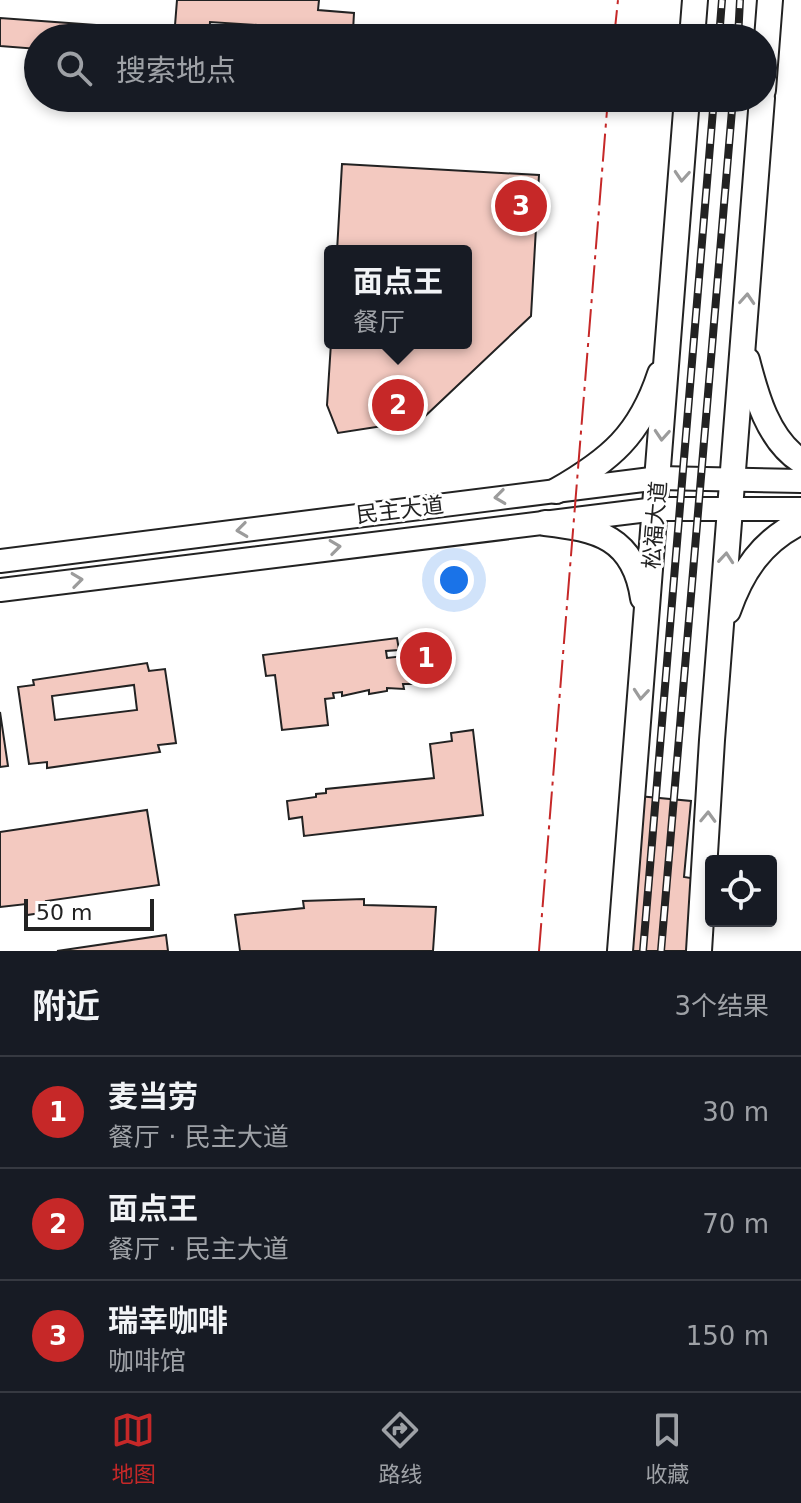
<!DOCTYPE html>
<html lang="zh">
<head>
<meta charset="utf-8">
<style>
  body { margin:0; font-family:"DejaVu Sans","Noto Sans SC",sans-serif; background:#242831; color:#f1f3f6 }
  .controls { position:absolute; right:24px; bottom:24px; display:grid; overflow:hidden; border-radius:8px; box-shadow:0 4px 12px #0003 }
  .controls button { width:72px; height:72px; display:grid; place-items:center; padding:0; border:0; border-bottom:2px solid #363941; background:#171b24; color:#f1f3f6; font:40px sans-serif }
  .scale { position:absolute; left:24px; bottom:20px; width:130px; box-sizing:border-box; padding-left:8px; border:4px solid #222; border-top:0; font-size:22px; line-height:28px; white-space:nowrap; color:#222; -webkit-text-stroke:6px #fff; paint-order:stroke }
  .you { position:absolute; left:454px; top:580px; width:28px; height:28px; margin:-20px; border:6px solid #fff; border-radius:50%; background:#1a73e8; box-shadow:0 0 0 12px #1a73e833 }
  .badge { display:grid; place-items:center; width:52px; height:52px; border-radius:50%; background:#c62828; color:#fff; font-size:26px; font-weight:700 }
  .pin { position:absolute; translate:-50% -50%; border:4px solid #fff; box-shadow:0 2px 8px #0006 }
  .popup { position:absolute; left:324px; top:245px; width:148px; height:104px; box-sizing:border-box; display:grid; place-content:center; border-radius:8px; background:#171b24; filter:drop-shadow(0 2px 6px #0005); font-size:26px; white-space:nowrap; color:#9ea1a6 }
  .popup b { font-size:30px; color:#f1f3f6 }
  .popup::after { content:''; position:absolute; left:50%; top:100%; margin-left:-16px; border:16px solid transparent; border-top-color:#171b24 }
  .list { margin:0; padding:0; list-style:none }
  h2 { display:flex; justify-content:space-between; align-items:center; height:104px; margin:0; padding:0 32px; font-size:34px }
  h2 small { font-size:26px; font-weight:400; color:#9ea1a6 }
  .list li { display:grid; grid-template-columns:52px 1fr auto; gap:24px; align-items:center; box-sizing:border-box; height:112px; padding:0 32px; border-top:2px solid #363941 }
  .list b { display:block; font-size:30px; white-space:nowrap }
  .list p { margin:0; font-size:26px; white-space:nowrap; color:#9ea1a6 }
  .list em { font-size:26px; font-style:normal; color:#9ea1a6 }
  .icon { flex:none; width:44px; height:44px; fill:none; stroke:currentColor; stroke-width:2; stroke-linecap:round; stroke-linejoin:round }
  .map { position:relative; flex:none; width:801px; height:951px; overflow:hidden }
  .search { position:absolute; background:#171b24; box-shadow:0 4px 12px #0003; left:24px; right:24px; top:24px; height:88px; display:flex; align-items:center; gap:20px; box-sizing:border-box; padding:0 28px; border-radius:44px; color:#9ea1a6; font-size:30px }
  .sheet { height:440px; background:#171b24 }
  nav { display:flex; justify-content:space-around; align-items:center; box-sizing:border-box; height:112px; border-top:2px solid #363941; background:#171b24; font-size:22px; color:#9ea1a6 }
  nav a { display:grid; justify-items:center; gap:4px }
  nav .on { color:#c62828 }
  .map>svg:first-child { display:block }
</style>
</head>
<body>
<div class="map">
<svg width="801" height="951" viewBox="0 0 801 951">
  <rect width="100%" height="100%" fill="#fff"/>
  <g fill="#f3c9c0" stroke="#222" stroke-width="2" fill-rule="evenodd">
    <polygon points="177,0 319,0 318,10 354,13 353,31 210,22 209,38 174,38"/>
    <polygon points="0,18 123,27 123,38 38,38 38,49 0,46"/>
    <polygon points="342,164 539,175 531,316 421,420 338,433 327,405 331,343 466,343 466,251 337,251"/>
    <polygon points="397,638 399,650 386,651 387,658 432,653 433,684 403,684 404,689 387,688 387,691 369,694 369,690 342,696 342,692 333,693 334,698 325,699 328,725 282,730 275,675 266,676 263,655"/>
    <path d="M 147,663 L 149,671 L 165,669 L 176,743 L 158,745 L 160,752 L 47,768 L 47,762 L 29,764 L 18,687 L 34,685 L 33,680 ZM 134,685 L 137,710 L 55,720 L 52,696 Z"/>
    <polygon points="0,712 8,766 0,767"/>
    <polygon points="473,730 483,815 304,836 302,817 289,819 287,801 316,797 316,794 326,793 326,789 434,778 430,744 452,741 451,733"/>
    <polygon points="638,796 691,801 684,877 697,879 691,951 610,951"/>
    <polygon points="147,810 159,885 46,901 48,912 27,915 26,904 0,907 0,832"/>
    <polygon points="364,899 364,905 436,907 433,951 240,951 235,915 304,908 303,901"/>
    <polygon points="166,935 168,951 57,951"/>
  </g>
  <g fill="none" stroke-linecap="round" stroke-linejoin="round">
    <g stroke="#222" stroke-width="26">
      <g id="secondary">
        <polyline points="0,561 659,478 801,481"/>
        <polyline points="0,590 656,509 801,509"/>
      </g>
    </g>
    <g stroke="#222" stroke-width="28">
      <g id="primary">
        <polyline points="692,38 695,0"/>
        <polyline points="763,90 770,0"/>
        <path d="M 747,360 C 756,395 768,440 801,461"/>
        <path d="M 556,491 C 610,460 640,435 660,374"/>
        <path d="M 545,523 C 597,529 634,537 643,598"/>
        <path d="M 728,611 C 742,571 762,541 801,522"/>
        <polyline points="620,951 687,98"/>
        <polyline points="699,951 712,740 762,98"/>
      </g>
    </g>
    <use href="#secondary" stroke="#fff" stroke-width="22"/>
    <use href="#primary" stroke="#fff" stroke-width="24"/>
    <g stroke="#222" stroke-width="8">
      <g id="rail">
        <polyline points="719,38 722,0"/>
        <polyline points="738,38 740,0"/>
        <polyline points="643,951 714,98"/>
        <polyline points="661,951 733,98"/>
      </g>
    </g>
    <use href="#rail" stroke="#fff" stroke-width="5" stroke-dasharray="15" stroke-linecap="butt"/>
    <g stroke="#c62828" stroke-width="2" stroke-dasharray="28 6 4 6" stroke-linecap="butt">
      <polyline points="614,38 618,0"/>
      <polyline points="539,951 608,98"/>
    </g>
  </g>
  <defs><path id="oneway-chevron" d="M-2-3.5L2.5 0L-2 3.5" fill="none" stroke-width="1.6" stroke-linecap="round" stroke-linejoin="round" transform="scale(2)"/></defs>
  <g stroke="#9c9c9c">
    <use href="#oneway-chevron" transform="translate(682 176) rotate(94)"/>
    <use href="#oneway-chevron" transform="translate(747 299) rotate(-86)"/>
    <use href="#oneway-chevron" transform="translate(662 435) rotate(94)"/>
    <use href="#oneway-chevron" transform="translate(500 497) rotate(173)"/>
    <use href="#oneway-chevron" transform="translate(242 530) rotate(173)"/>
    <use href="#oneway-chevron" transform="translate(335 547) rotate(-7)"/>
    <use href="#oneway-chevron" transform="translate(726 558) rotate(-85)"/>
    <use href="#oneway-chevron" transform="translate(77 580) rotate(-7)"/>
    <use href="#oneway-chevron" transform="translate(641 694) rotate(95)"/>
    <use href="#oneway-chevron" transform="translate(708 817) rotate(-88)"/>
  </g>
  <g text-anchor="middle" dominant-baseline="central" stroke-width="6" stroke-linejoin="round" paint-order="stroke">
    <g font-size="22" fill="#222" stroke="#fff">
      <text transform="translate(400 510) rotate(-7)">民主大道</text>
      <text transform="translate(655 525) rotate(-85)">松福大道</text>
    </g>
  </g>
</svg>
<div class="controls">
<button><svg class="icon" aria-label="locate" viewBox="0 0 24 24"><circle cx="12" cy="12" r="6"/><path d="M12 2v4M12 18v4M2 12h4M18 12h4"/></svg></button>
</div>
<div class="scale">50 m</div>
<div class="you"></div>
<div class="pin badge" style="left:426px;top:658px">1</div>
<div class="pin badge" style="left:398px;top:405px">2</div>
<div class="popup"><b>面点王</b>餐厅</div>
<div class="pin badge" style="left:521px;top:206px">3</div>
<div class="search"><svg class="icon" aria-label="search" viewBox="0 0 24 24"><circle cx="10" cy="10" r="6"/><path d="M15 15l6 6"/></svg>搜索地点</div>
</div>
<section class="sheet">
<h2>附近<small>3个结果</small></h2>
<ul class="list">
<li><span class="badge">1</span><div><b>麦当劳</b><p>餐厅 · 民主大道</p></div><em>30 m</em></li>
<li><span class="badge">2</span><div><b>面点王</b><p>餐厅 · 民主大道</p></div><em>70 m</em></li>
<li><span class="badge">3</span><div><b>瑞幸咖啡</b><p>咖啡馆</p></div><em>150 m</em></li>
</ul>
</section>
<nav>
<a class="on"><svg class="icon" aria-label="map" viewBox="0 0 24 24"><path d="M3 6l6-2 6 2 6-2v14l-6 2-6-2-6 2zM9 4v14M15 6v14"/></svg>地图</a>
<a><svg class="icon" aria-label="directions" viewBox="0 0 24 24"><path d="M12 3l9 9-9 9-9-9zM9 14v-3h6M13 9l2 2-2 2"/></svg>路线</a>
<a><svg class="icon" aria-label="saved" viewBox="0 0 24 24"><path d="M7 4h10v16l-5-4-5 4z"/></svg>收藏</a>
</nav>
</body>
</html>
